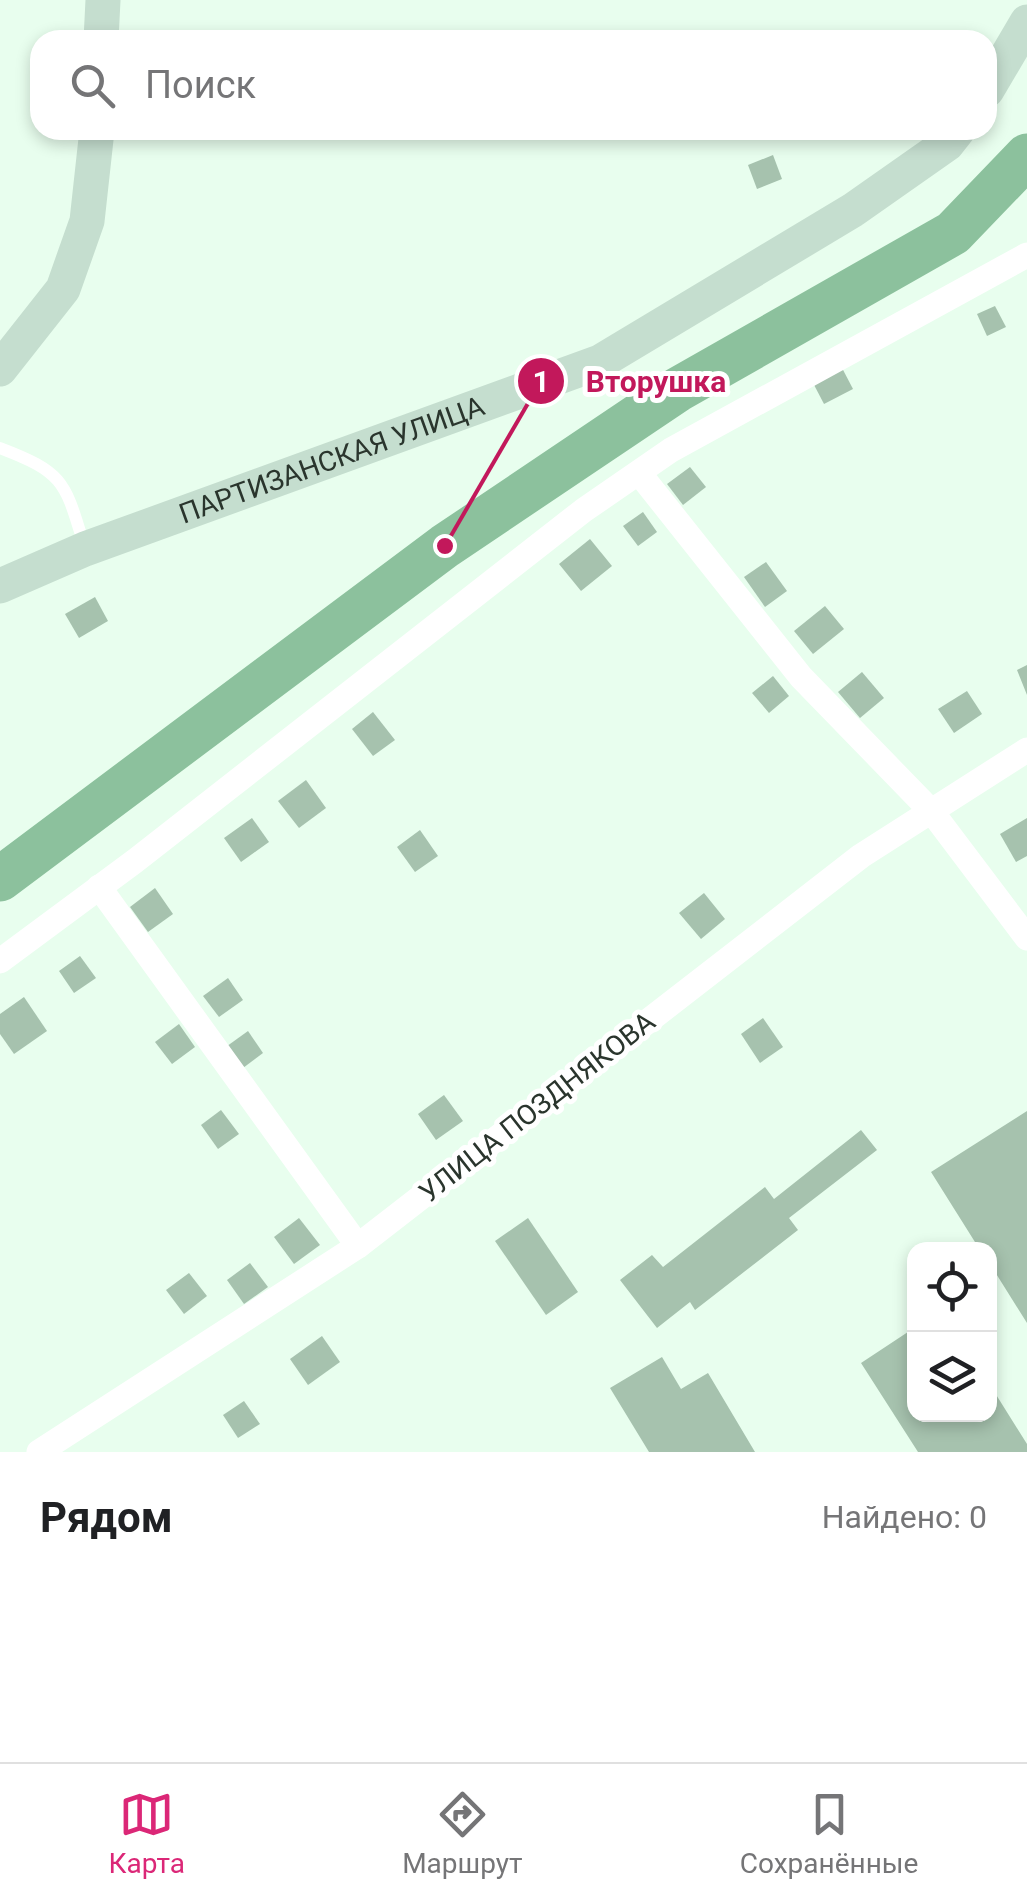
<!DOCTYPE html>
<html lang="ru">
<head>
<meta charset="utf-8">
<style>
  body { margin:0; font-family:Roboto,sans-serif; background:#f6f6f6; color:#202124 }
  .controls { position:absolute; right:30px; bottom:30px; display:grid; overflow:hidden; border-radius:20px; box-shadow:0 5px 15px #0003 }
  .controls button { width:90px; height:90px; display:grid; place-items:center; padding:0; border:0; border-bottom:2px solid #e0e0e0; background:#fff; color:#202124; font:50px sans-serif }
  .list { margin:0; padding:0; list-style:none }
  h2 { display:flex; justify-content:space-between; align-items:center; height:130px; margin:0; padding:0 40px; font-size:42px }
  h2 small { font-size:32px; font-weight:400; color:#757577 }
  .icon { flex:none; width:55px; height:55px; fill:none; stroke:currentColor; stroke-width:2; stroke-linecap:round; stroke-linejoin:round }
  .map { position:relative; flex:none; width:1027px; height:1452px; overflow:hidden }
  .search { position:absolute; background:#fff; box-shadow:0 5px 15px #0003; left:30px; right:30px; top:30px; height:110px; display:flex; align-items:center; gap:25px; box-sizing:border-box; padding:0 35px; border-radius:30px; color:#757577; font-size:38px }
  .sheet { height:310px; background:#fff }
  nav { display:flex; justify-content:space-around; align-items:center; box-sizing:border-box; height:140px; border-top:2px solid #e0e0e0; background:#fff; font-size:28px; color:#757577 }
  nav a { display:grid; justify-items:center; gap:5px }
  nav .on { color:#db2777 }
  .map>svg:first-child { display:block }
</style>
</head>
<body>
<div class="map">
<svg width="1027" height="1452" viewBox="0 0 1027 1452">
  <rect width="100%" height="100%" fill="#e8feee"/>
  <g fill="none" stroke-linecap="round" stroke-linejoin="round">
    <polyline stroke="#8cc19d" stroke-width="45" points="0,879 445,546 677,390 953,233 1027,156"/>
  </g>
  <g fill="#a6c2ae">
    <polygon points="773,155 782,179 757,189 748,165"/>
    <polygon points="995,306 1006,327 987,336 977,314"/>
    <polygon points="841,366 853,389 824,404 812,381"/>
    <polygon points="690,467 706,487 683,505 667,484"/>
    <polygon points="643,512 657,532 638,546 623,526"/>
    <polygon points="590,539 612,566 581,591 559,564"/>
    <polygon points="766,562 787,591 765,607 744,577"/>
    <polygon points="95,597 108,621 79,638 65,614"/>
    <polygon points="825,606 844,629 813,654 794,631"/>
    <polygon points="1027,665 1027,695 1017,670"/>
    <polygon points="862,672 884,698 860,718 838,692"/>
    <polygon points="773,676 789,696 769,713 752,693"/>
    <polygon points="967,691 982,714 954,733 938,709"/>
    <polygon points="373,712 395,740 373,756 352,729"/>
    <polygon points="306,780 326,808 299,828 278,801"/>
    <polygon points="252,818 269,842 241,862 224,838"/>
    <polygon points="1027,818 1027,856 1016,862 1000,834"/>
    <polygon points="420,830 438,856 415,872 397,847"/>
    <polygon points="155,888 173,914 148,932 130,907"/>
    <polygon points="704,893 725,919 701,939 679,913"/>
    <polygon points="80,956 96,978 74,993 59,971"/>
    <polygon points="228,978 243,1000 219,1017 203,996"/>
    <polygon points="24,997 47,1031 14,1054 0,1034 0,1014"/>
    <polygon points="763,1018 783,1047 760,1063 741,1034"/>
    <polygon points="179,1024 195,1047 172,1064 155,1042"/>
    <polygon points="248,1031 263,1053 239,1071 223,1049"/>
    <polygon points="444,1095 463,1121 436,1140 418,1114"/>
    <polygon points="221,1110 239,1134 218,1149 201,1125"/>
    <polygon points="1027,1111 1027,1323 990,1264 990,1250 980,1250 931,1172"/>
    <polygon points="861,1130 877,1150 789,1218 798,1230 695,1310 690,1302 657,1328 620,1280 652,1255 663,1267 765,1187 774,1199"/>
    <polygon points="299,1218 320,1245 294,1264 274,1237"/>
    <polygon points="528,1218 578,1292 546,1315 495,1241"/>
    <polygon points="250,1263 268,1287 244,1304 227,1280"/>
    <polygon points="189,1273 207,1296 184,1314 166,1290"/>
    <polygon points="914,1328 914,1414 990,1414 990,1385 1027,1444 1027,1452 918,1452 861,1363"/>
    <polygon points="322,1336 340,1362 308,1385 290,1359"/>
    <polygon points="662,1357 681,1389 708,1373 755,1452 649,1452 610,1388"/>
    <polygon points="244,1401 260,1424 238,1438 223,1415"/>
  </g>
  <g fill="none" stroke-linecap="round" stroke-linejoin="round">
    <path stroke="#fff" stroke-width="12" d="M 0,448 C 66,473 65,483 85,548"/>
    <g stroke="#fff" stroke-width="25">
      <polyline points="639,473 801,677 932,812 1027,938"/>
      <polyline points="99,887 358,1246"/>
      <polyline points="0,961 135,861 584,510 671,450 1027,255"/>
      <polyline points="39,1452 358,1246 861,856 1027,750"/>
    </g>
    <g stroke="#c5decf" stroke-width="35">
      <polyline points="101,40 103,0"/>
      <polyline points="987,90 1027,22"/>
      <polyline points="0,369 63,289 87,221 97,130"/>
      <path id="s1" d="M 0,586 L 85,549 L 600,362 L 853,210 L 947,144 L 958,130"/>
    </g>
  </g>
  <g text-anchor="middle" dominant-baseline="central" stroke-width="10" stroke-linejoin="round" paint-order="stroke">
    <g font-size="28" fill="#2a352d" stroke="#fff">
      <text stroke="none"><textPath href="#s1" startOffset="355">ПАРТИЗАНСКАЯ УЛИЦА</textPath></text>
      <text transform="translate(537 1107) rotate(-38)">УЛИЦА ПОЗДНЯКОВА</text>
    </g>
  </g>
  <path fill="none" stroke="#c2185b" stroke-width="4" d="M445 546L541 381"/>
  <g fill="#c2185b" stroke="#fff" stroke-width="4">
    <circle cx="445" cy="546" r="10"/>
    <circle cx="541" cy="381" r="25"/>
  </g>
  <g font-size="30" text-anchor="middle" font-weight="bold" fill="#fff">
    <text x="541" y="392">1</text>
  </g>
  <g font-size="30" text-anchor="middle" font-weight="bold" fill="#c2185b" stroke="#fff" stroke-width="10" stroke-linejoin="round" paint-order="stroke">
    <text x="656" y="392">Вторушка</text>
  </g>
</svg>
<div class="controls">
<button><svg class="icon" aria-label="locate" viewBox="0 0 24 24"><circle cx="12" cy="12" r="6"/><path d="M12 2v4M12 18v4M2 12h4M18 12h4"/></svg></button>
<button><svg class="icon" aria-label="layers" viewBox="0 0 24 24"><path d="M12 4l9 5-9 5-9-5zM3 14l9 5 9-5"/></svg></button>
</div>
<div class="search"><svg class="icon" aria-label="search" viewBox="0 0 24 24"><circle cx="10" cy="10" r="6"/><path d="M15 15l6 6"/></svg>Поиск</div>
</div>
<section class="sheet">
<h2>Рядом<small>Найдено: 0</small></h2>
<ul class="list">
</ul>
</section>
<nav>
<a class="on"><svg class="icon" aria-label="map" viewBox="0 0 24 24"><path d="M3 6l6-2 6 2 6-2v14l-6 2-6-2-6 2zM9 4v14M15 6v14"/></svg>Карта</a>
<a><svg class="icon" aria-label="directions" viewBox="0 0 24 24"><path d="M12 3l9 9-9 9-9-9zM9 14v-3h6M13 9l2 2-2 2"/></svg>Маршрут</a>
<a><svg class="icon" aria-label="saved" viewBox="0 0 24 24"><path d="M7 4h10v16l-5-4-5 4z"/></svg>Сохранённые</a>
</nav>
</body>
</html>
